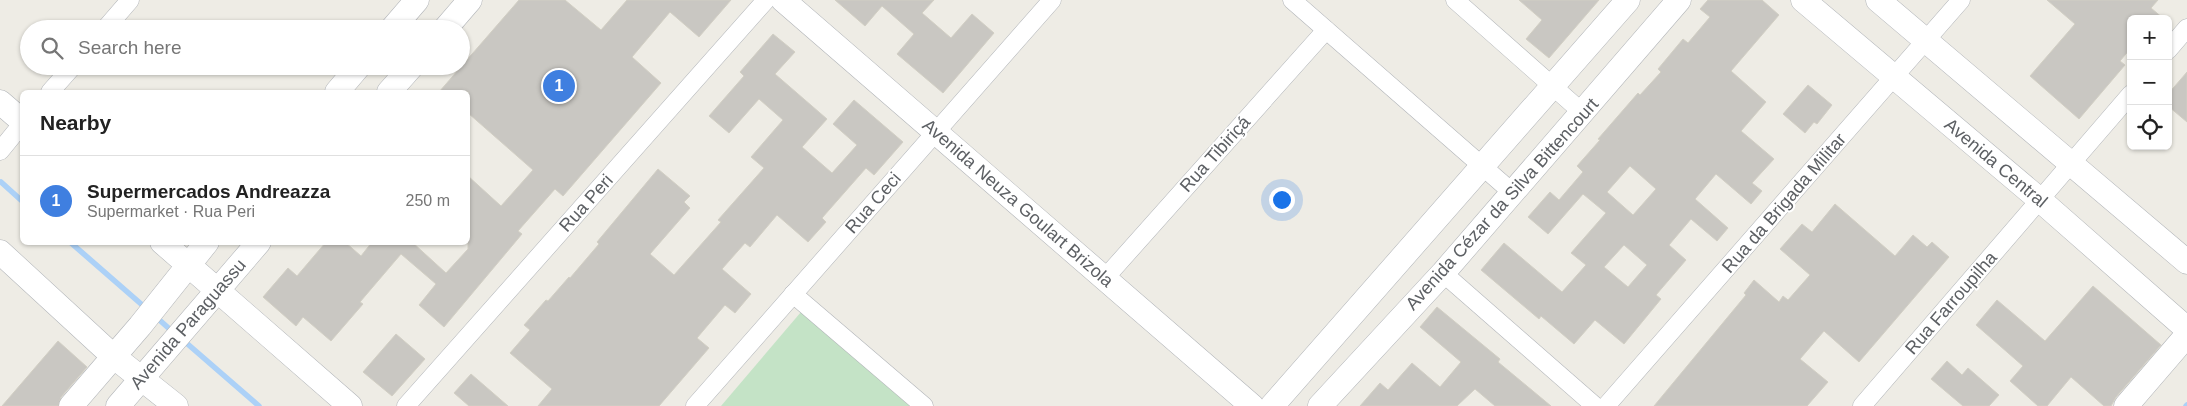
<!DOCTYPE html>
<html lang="en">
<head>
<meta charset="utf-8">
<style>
  body { margin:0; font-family:Arial,sans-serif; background:#f6f6f6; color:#222 }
  .controls { position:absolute; right:15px; top:15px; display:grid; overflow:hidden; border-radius:8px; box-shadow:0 1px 4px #0004 }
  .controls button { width:45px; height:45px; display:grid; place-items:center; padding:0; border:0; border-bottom:1px solid #e0e0e0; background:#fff; color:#222; font:25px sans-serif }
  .you { position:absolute; left:1281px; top:199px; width:18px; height:18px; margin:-12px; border:4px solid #fff; border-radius:50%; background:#1a73e8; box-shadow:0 0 0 8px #1a73e833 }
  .badge { display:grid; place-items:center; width:32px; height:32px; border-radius:50%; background:#d95740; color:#fff; font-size:16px; font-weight:700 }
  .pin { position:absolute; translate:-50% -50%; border:2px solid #fff; box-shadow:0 1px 5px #0006 }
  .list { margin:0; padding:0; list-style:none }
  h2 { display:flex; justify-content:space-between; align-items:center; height:65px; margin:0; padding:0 20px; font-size:21px }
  h2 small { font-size:16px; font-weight:400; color:#767676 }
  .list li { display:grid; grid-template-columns:32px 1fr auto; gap:15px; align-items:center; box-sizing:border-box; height:90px; padding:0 20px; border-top:1px solid #e0e0e0 }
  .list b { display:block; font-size:19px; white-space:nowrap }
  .list p { margin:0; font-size:16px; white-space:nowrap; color:#767676 }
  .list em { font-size:16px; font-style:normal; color:#767676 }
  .icon { flex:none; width:28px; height:28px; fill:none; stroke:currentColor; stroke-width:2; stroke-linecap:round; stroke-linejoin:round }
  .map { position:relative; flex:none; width:2187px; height:406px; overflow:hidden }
  .search { position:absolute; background:#fff; box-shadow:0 1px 4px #0004; left:20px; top:20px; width:450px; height:55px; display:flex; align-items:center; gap:12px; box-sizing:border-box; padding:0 18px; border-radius:28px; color:#767676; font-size:19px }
  .panel { position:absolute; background:#fff; box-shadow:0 1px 4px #0004; left:20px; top:90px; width:450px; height:155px; border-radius:8px }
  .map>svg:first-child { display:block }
</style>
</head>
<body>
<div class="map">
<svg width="2187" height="406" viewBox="0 0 2187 406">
  <rect width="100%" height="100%" fill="#eeece5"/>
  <polygon fill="#c4e3c6" points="801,312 910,406 721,406"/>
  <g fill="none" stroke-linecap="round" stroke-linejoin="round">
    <g stroke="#acd1f7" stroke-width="5.5">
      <polyline points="1,182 22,201"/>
      <polyline points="70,242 148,310"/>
      <polyline points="155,316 174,333"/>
      <polyline points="183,340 259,406"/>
      <polyline points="2186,406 2187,405"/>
    </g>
  </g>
  <g fill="#c9c7c2" stroke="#d2cfc4" fill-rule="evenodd">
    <polygon points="519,0 565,0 601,30 627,0 731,0 699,37 670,12 632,57 661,83 563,196 555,189 518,231 522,234 444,327 419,305 436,284 401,254 360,302 363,304 331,341 303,317 296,326 263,297 288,268 297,276 326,242 345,242 361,256 372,242 412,242 446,273 468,249 468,176 501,206 533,170 468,113 468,92 439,92"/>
    <polygon points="835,0 934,0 922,13 951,38 972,14 994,33 943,93 897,54 914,34 882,6 865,26"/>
    <polygon points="1519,0 1599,0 1549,58 1526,39 1542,20"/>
    <path d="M 1708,0 L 1762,0 L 1779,15 L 1731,71 L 1766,102 L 1741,131 L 1774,159 L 1752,183 L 1762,191 L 1751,204 L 1716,174 L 1695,199 L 1728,228 L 1717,241 L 1691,219 L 1669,245 L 1686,260 L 1656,295 L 1661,299 L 1624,344 L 1595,320 L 1574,344 L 1541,316 L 1539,319 L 1481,270 L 1504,243 L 1562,292 L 1586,265 L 1571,253 L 1606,213 L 1583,194 L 1548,234 L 1528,217 L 1550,192 L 1559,200 L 1583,172 L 1577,166 L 1600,140 L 1598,139 L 1638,93 L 1640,95 L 1661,72 L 1658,69 L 1683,39 L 1688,43 L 1710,17 L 1700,9 ZM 1630,166 L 1656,189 L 1633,215 L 1607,192 ZM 1624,245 L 1647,265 L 1628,287 L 1604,267 Z"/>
    <polygon points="2047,0 2158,0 2151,8 2164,19 2131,19 2131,48 2120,61 2125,65 2079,119 2030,76 2075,24"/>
    <polygon points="773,34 795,52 775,74 827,119 802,147 832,173 857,145 833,124 854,100 903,142 874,175 866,168 822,218 826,222 808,242 777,215 750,247 745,243 722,269 751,294 735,313 725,305 697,338 709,348 659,406 538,406 552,389 510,353 530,330 524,325 546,300 548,301 569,277 570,278 599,244 597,242 658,169 690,196 684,202 690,208 650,254 674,275 721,222 718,220 764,168 751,157 783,120 759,99 729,133 709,116 744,76 740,72"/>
    <polygon points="2187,72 2187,122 2168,106 2168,94"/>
    <polygon points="1808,85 1832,105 1817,124 1814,122 1805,133 1783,114"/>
    <polygon points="1835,204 1895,256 1913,235 1927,247 1932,242 1949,257 1859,362 1824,331 1800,359 1828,382 1807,406 1654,406 1746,295 1744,293 1754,280 1779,302 1783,296 1788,300 1810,275 1780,249 1802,224 1812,232"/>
    <polygon points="2093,286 2161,345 2116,397 2111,406 2104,406 2071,377 2047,406 2038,406 2010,381 2023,366 1976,325 1997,300 2045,341"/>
    <polygon points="1437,307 1500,359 1498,362 1551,406 1495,406 1475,389 1457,406 1360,406 1380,383 1388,390 1412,363 1440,387 1461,362 1420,327"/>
    <polygon points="396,334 425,359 392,396 363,372"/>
    <polygon points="58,341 87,367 61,397 58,406 2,406"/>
    <polygon points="1947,361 1962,375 1968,368 1999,395 1989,406 1963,406 1931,379"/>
    <polygon points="471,374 493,393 508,406 469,406 454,393"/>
  </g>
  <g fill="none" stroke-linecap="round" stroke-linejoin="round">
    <g stroke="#b2b5b9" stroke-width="19">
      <g id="street">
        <polyline points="1292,0 1513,193"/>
        <polyline points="1455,0 1583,113"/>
        <polyline points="105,29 130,0"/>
        <polyline points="2168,50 2187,28"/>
        <polyline points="50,92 73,66"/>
        <polyline points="0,151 22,124"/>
        <polyline points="1443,273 1595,406"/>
        <polyline points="1105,278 1326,30"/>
        <polyline points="793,294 924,406"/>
        <polyline points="406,406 766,0"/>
        <polyline points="695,406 1052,0"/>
        <polyline points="1606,406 1961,0"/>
        <polyline points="1862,406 2131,94"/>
      </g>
    </g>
    <g stroke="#b1b4b8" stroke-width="25">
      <g id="secondary">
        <polyline points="783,0 1252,406"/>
        <polyline points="1803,0 2040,200 2187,329"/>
        <polyline points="1878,0 2187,262"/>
        <polyline points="392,29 417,0"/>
        <polyline points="445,29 470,0"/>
        <polyline points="337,92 359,66"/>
        <polyline points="389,92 412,66"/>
        <polyline points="0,102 22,121"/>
        <polyline points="162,242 350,406"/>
        <polyline points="0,252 113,356 176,406"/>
        <polyline points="71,406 140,326 207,242"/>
        <polyline points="118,406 259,242"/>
        <polyline points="1272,406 1628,0"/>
        <polyline points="1320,406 1443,273 1679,0"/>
        <polyline points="2126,406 2187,335"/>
      </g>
    </g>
    <use href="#street" stroke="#fff" stroke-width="18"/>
    <use href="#secondary" stroke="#fff" stroke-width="24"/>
  </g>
  <g text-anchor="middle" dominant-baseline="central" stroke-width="4" stroke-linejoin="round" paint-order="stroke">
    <g font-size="18" fill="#5d6064" stroke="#fff">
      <text transform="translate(1215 154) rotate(-48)">Rua Tibiriçá</text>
      <text transform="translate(1996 163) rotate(40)">Avenida Central</text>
      <text transform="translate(586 203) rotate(-48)">Rua Peri</text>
      <text transform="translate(873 203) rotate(-49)">Rua Ceci</text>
      <text transform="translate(1018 203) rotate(41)">Avenida Neuza Goulart Brizola</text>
      <text transform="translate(1784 203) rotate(-49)">Rua da Brigada Militar</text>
      <text transform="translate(1502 204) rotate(-48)">Avenida Cézar da Silva Bittencourt</text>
      <text transform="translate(1951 303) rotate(-49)">Rua Farroupilha</text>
      <text transform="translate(188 324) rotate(-49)">Avenida Paraguassu</text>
    </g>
  </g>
</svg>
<div class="controls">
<button>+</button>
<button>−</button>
<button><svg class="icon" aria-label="locate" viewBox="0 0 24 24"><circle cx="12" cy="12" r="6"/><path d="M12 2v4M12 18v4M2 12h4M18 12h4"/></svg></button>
</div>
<div class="you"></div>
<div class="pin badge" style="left:559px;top:86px;background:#3f7fe0">1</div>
<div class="search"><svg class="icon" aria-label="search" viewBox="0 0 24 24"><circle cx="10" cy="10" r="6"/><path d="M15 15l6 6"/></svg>Search here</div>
<section class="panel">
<h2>Nearby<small></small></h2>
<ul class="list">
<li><span class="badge" style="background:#3f7fe0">1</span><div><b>Supermercados Andreazza</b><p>Supermarket · Rua Peri</p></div><em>250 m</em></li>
</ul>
</section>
</div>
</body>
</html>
